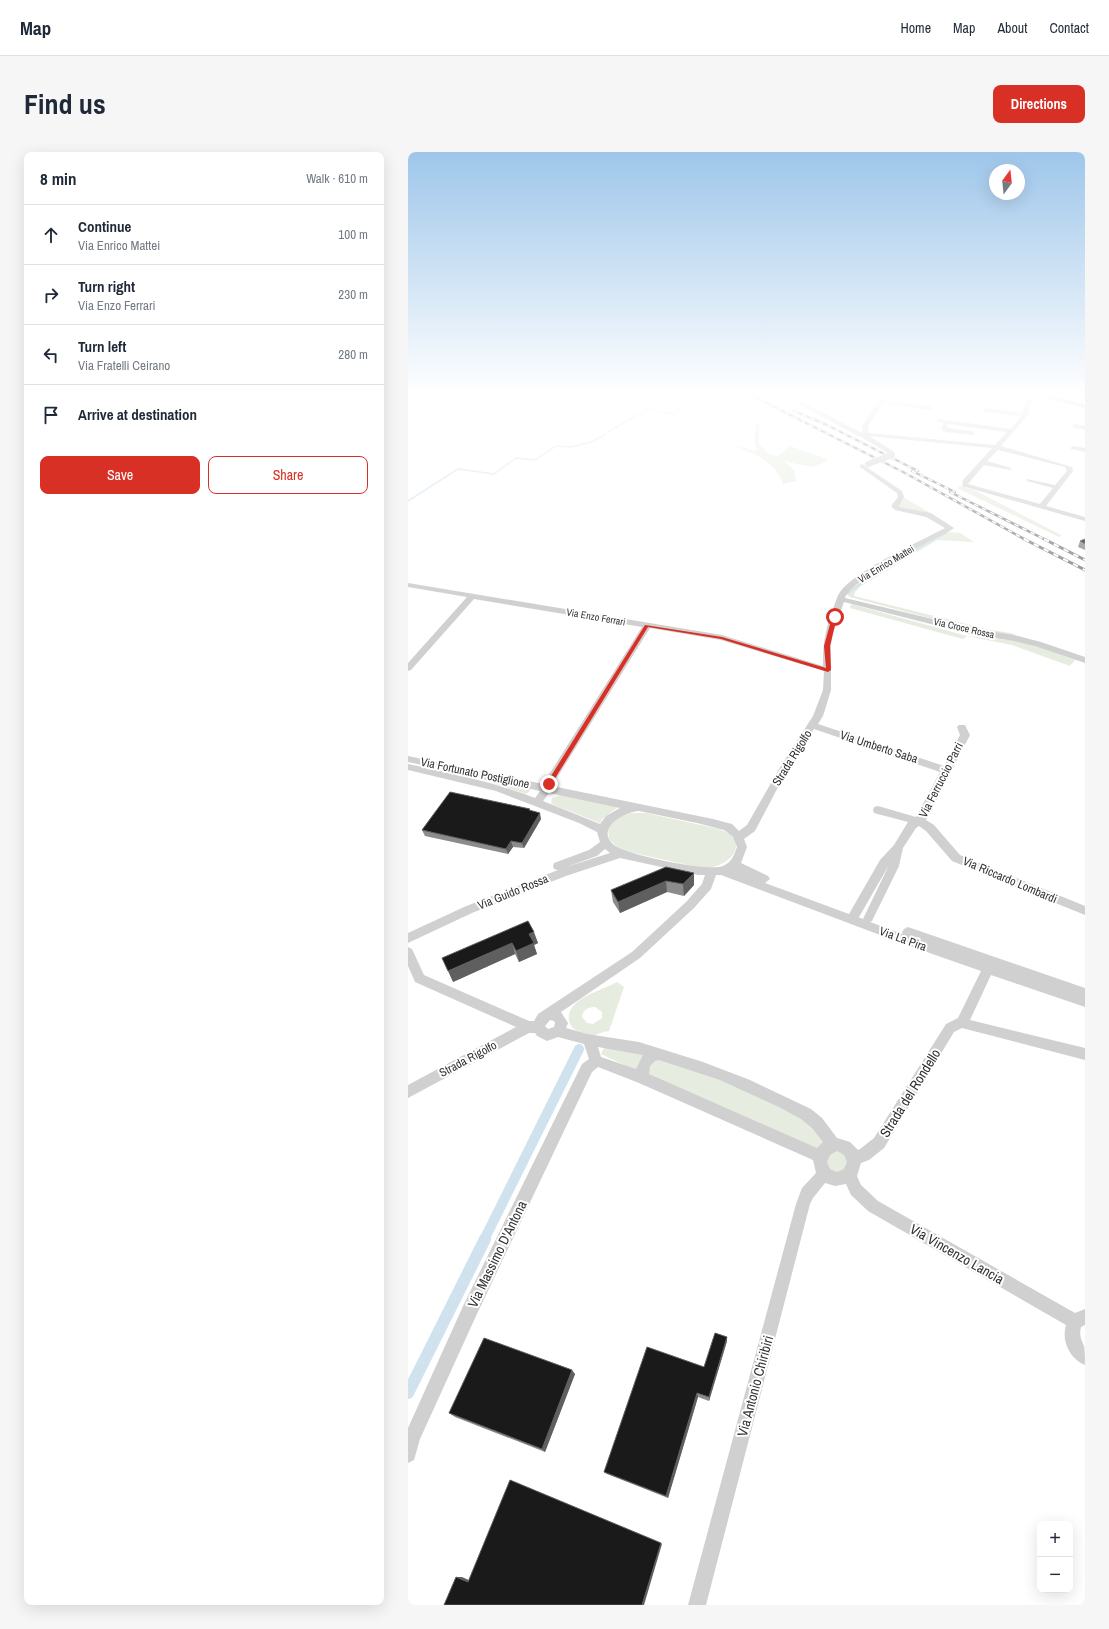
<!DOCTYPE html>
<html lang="en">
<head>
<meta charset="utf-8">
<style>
  body { margin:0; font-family:"Archivo Narrow",sans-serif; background:#f6f6f7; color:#1f2937 }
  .controls { position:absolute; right:12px; bottom:12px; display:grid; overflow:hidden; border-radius:8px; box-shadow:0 4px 16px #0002 }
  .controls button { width:36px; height:36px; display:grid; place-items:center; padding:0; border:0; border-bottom:1px solid #e0e1e3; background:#fff; color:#1f2937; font:20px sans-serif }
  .compass { position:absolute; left:581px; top:12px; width:36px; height:36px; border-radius:50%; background:#fff; box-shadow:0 4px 16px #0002; rotate:15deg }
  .stop { position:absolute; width:12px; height:12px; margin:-9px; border:3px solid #d93025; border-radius:50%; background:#fff }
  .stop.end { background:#d93025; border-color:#fff; box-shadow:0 1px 4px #0008 }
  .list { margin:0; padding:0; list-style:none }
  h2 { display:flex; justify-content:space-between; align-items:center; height:52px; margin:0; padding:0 16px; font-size:17px }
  h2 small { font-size:13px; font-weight:400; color:#747a83 }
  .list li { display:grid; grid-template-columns:26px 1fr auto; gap:12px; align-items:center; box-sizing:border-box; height:60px; padding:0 16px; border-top:1px solid #e0e1e3 }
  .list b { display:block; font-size:15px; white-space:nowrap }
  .list p { margin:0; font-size:13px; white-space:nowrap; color:#747a83 }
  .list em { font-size:13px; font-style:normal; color:#747a83 }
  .actions { display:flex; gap:8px; padding:12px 16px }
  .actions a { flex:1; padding:9px 0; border:1px solid #d93025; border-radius:8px; text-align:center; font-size:14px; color:#d93025 }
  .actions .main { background:#d93025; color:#fff }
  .icon { flex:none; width:22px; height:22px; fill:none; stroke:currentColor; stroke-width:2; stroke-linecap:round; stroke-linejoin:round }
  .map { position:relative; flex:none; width:677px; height:1453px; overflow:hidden; border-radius:8px }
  header { display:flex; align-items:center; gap:24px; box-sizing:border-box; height:56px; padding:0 20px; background:#fff; border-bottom:1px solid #e0e1e3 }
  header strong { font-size:19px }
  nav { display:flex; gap:22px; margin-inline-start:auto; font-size:14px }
  .intro { display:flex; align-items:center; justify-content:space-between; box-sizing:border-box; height:96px; padding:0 24px }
  h1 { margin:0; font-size:28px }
  .button { padding:10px 18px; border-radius:8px; background:#d93025; color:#fff; font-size:14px; font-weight:700 }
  main { display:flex; gap:24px; padding:0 24px }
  aside { flex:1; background:#fff; border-radius:8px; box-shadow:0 4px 16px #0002 }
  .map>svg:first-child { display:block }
</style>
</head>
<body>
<header>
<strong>Map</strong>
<nav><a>Home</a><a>Map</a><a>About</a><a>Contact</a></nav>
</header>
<div class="intro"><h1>Find us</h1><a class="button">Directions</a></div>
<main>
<aside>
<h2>8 min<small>Walk · 610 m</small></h2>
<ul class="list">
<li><svg class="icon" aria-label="ahead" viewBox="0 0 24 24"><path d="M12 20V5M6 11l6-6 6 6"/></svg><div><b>Continue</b><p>Via Enrico Mattei</p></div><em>100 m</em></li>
<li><svg class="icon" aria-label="right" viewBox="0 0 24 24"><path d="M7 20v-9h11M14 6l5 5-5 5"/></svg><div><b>Turn right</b><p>Via Enzo Ferrari</p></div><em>230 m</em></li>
<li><svg class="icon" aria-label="left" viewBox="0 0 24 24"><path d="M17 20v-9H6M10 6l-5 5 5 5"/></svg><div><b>Turn left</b><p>Via Fratelli Ceirano</p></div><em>280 m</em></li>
<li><svg class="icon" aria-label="arrive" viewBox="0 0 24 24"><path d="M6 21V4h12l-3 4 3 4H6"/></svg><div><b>Arrive at destination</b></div></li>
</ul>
<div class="actions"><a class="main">Save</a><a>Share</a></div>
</aside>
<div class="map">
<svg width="677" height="1453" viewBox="0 0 677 1453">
  <rect width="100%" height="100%" fill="#fff"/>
  <g fill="#e6ecdf" fill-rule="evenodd">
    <path d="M 351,267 L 351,292 L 362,303 L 370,304 L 382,294 L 421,308 L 405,315 L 375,309 L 386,318 L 388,329 L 375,332 C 368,308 343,301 323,292 L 346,299 L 349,298 C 345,288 347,276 351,267 Z"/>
    <polygon points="553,334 566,338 653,383 651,385 549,336"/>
    <polygon points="496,346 521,360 520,361 491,356 490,352"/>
    <path d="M 542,380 L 552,381 L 566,390 L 529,388 L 453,434 L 447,440 L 446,444 L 578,477 L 608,482 L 603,483 L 567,478 L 442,445 L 437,441 C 448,431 460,424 473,416 C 495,403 518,390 542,380 Z"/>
    <polygon points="443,452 559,484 601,488 627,493 667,508 662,514 604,493 559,484 555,487 442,456"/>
    <polygon points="55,621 122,637 122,639 118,642"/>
    <polygon points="152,643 210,655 194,667 192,671 146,653 143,651 144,646"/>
    <path d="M 221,661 L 238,661 L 311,677 C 345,689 322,717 294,716 L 212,698 L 201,687 L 200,676 L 209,666 Z"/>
    <path d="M 209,830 L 216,835 L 201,879 L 195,880 L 185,884 C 176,882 163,880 161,868 C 158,846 194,839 209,830 ZM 187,855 L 194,860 L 194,866 L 185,872 L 179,871 L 174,865 C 175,858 180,855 187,855 Z"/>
    <polygon points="197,894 239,902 231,920 193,902"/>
    <polygon points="251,906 298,920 369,952 399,969 416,987 415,993 409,997 242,924 240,920 240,909"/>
    <polygon points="429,998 439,1005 439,1016 429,1021 422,1019 417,1005"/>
  </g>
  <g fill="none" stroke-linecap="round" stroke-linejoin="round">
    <g stroke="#cfe2ee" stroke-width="1.5">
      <polyline points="200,280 240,257 265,262 288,244"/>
      <polyline points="0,349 50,317 86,322 108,306 127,308 148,294 164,295 183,290 198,282"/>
      <polyline points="525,388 538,381"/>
    </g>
    <polyline stroke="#cfe2ee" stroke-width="2" points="440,441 469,420 527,387"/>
    <polyline stroke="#cfe2ee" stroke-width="10" points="76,1088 171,897"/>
    <polyline stroke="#cfe2ee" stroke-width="12" points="0,1241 77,1087"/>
    <g fill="#d0d0d0" fill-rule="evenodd">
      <polygon points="0,244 5,244 0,248"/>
      <path d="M 474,244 L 480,244 L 477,249 L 523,254 L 526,256 L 523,258 L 475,252 L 461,272 L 460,281 L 587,293 L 599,280 L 539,272 L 540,276 L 564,279 L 567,281 L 564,283 L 537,280 L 534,278 L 534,273 L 536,271 L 528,269 L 531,267 L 603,277 L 613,264 L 578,260 L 575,258 L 578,256 L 614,261 L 619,244 L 625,244 L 620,263 L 593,294 L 664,315 L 665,319 L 638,354 L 677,365 L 677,369 L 554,334 L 555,328 L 584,296 L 461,284 L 485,299 L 487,303 L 484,305 L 482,304 L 480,301 L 456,287 L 454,285 L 450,284 L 389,251 L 394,250 L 454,281 L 455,272 ZM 590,298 L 657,315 L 659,319 L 647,333 L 619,327 L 619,329 L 645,336 L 632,352 L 560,332 L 576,313 L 603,318 L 603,316 L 579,309 Z"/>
      <polygon points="667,272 677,274 677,278 665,275 665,273"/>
      <polygon points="665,294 677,296 677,300 663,297 662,296"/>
      <path d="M 454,312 L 494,339 L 496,345 L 491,354 L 491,355 L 523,361 L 546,376 C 540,381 531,385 524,388 C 506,398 443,428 437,446 L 562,476 L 606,483 L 633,490 L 677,505 L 677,511 L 627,494 L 606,489 L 562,482 L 436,450 L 425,481 L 423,493 L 423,538 L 415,564 L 410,572 L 536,614 L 552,583 L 549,575 L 551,573 L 557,573 L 562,583 L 518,668 L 526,673 L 552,703 L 677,754 L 677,763 L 544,709 L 518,679 L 511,674 L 508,676 L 495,696 L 491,714 L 464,769 L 462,770 L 495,782 L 494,780 L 496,777 L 500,775 L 677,836 L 677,855 L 583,823 L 562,868 L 677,896 L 677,908 L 554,876 L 546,880 L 476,996 L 461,1008 L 453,1011 L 449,1024 L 453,1033 L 470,1049 L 667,1161 L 677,1157 L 677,1173 L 673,1175 C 671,1184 673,1187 676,1194 C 677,1198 677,1208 677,1213 C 662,1207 653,1189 658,1173 L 460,1059 L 443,1043 L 438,1032 L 427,1034 L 417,1031 L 405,1046 L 402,1052 L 298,1453 L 280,1453 L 388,1052 L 394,1036 L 408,1021 L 405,1008 L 231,931 L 190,915 L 184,920 L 68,1164 L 12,1287 L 6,1308 L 0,1311 L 0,1276 L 56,1152 L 174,912 L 181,907 L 176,892 L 150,885 L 139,889 L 129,884 L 127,881 L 121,881 L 0,946 L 0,933 L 108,875 L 7,830 L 0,814 L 0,795 L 4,797 L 16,823 L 121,869 L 126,869 L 130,862 L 224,800 L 278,750 L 294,732 L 297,723 L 290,723 L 212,706 L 158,724 L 64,761 L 0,791 L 0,781 L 56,755 L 150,718 L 146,717 L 145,714 L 146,711 L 181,698 L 192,690 L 189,680 L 171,671 L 88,639 L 0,618 L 0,612 C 44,621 85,630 127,646 L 132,639 L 0,610 L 0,604 L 135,632 L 234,475 L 66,447 L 3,518 L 0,519 L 0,511 L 59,445 L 0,435 L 0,431 L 314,483 L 415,514 C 415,490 417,479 425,457 C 427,452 429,444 432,440 C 448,418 511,390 537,376 L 518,365 L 487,358 L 483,354 L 490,345 L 489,341 L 452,315 L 452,313 ZM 242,476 L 313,488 L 416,519 L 415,538 L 405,564 L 371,617 L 339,673 L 331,679 L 324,672 L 305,667 L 144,634 ZM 406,577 L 532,620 L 508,665 L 470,654 L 466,655 L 465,658 L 466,661 L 500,670 L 486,693 L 472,708 L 441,762 L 357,731 L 362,727 L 360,724 L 333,711 L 339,695 L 336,687 L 347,679 L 378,620 ZM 141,641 L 212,656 L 198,664 L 192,672 L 135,649 ZM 231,659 L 289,671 L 316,678 L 325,685 L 329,695 C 326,703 324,710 315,714 C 300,720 218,703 206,693 C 187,677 215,660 231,659 ZM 197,697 L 202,701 L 155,716 L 189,704 ZM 481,713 L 455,767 L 450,765 L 451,765 ZM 308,723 L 313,723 L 496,792 L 573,819 L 550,866 L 538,872 L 466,986 L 452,997 L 450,998 L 442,990 L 429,986 L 414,966 L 403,957 L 342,928 L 295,910 L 231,890 L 179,882 L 158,876 L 160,871 L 153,860 L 232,806 L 286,756 L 303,737 ZM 142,868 L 146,869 L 147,871 L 146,875 L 140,877 L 137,874 ZM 190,895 L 235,903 L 228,917 L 193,905 ZM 251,908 L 312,928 L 373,956 L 393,967 L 404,976 L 415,990 L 409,996 L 241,922 L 242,914 L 247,909 ZM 429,999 L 436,1003 L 439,1010 L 436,1017 L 429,1020 L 422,1017 L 419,1010 L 422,1003 Z"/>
    </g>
    <polygon fill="#ababab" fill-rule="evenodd" points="627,244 642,244 677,252 677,256"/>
    <g stroke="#888" stroke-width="2.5">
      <g id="rail-far1">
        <polyline points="345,244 497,321 618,388"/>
        <polyline points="386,259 419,273 510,319"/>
        <polyline points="504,319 547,340"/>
        <polyline points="542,340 638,388"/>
      </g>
    </g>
    <g stroke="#888" stroke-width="3">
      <g id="rail">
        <polyline points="616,387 677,418"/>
        <polyline points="636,387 677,408"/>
      </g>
    </g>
    <use href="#rail-far1" stroke="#fff" stroke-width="1.5" stroke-dasharray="4.5" stroke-linecap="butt"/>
    <use href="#rail" stroke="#fff" stroke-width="2" stroke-dasharray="5.5" stroke-linecap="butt"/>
    <polyline stroke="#d0d0d0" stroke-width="6" points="460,312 484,303"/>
  </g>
  <g fill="#8c8c8c">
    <polygon points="677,387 677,398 670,395 672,389"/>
    <polygon points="122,657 122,659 133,667 116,696 105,695 100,702 17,684 14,678"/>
    <polygon points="286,721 286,733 276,744 259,740 212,761 205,750 203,738"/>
    <polygon points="120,769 130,791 126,793 129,802 111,810 107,802 45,830"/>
    <polygon points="319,1189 301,1249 290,1245 260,1346 199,1322 196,1320 296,1215"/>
    <polygon points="167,1222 137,1300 47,1265 41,1261"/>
  </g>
  <g fill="#5f5f5f">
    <polygon points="132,661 133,667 116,696 114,691"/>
    <polygon points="103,689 105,695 100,702 98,697"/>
    <polygon points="286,721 286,733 276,744 275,732"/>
    <polygon points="258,729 259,740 212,761 210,750"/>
    <polygon points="126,780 130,791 126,793 129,802 111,810 108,799 121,782"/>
    <polygon points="104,791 107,802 45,830 40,819"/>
    <polygon points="319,1185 319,1189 301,1249 301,1245"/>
    <polygon points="164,1218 167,1222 137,1300 134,1297"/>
    <polygon points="289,1241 290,1245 260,1346 258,1344"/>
    <polygon points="253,1391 254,1392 236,1453 234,1453"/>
    <polygon points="48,1425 54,1425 65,1430 60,1430"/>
  </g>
  <g fill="#1a1a1a" stroke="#5f5f5f">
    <polygon points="677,387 677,392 672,389"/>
    <polygon points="42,640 122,657 121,658 132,661 114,691 103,689 98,697 14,678"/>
    <polygon points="258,715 286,721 275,732 258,729 210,750 203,738"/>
    <polygon points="120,769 126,780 121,782 126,791 108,799 104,791 40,819 34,806"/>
    <polygon points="307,1181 319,1185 301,1245 289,1241 258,1344 196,1320 239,1195 296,1215"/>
    <polygon points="76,1186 164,1218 134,1297 41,1261"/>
    <polygon points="102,1328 253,1391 234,1453 36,1453 48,1425 60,1430"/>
  </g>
  <linearGradient id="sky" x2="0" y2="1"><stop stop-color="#9ec6ea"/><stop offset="0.54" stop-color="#fff"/><stop offset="1" stop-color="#fff" stop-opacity="0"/></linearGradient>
  <rect width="677" height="448" fill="url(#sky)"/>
  <polygon fill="#d93025" points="427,464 429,465 422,494 423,518 420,520 313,487 240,475 143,633 138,632 237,473 314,485 418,516 416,494 424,465"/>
  <g text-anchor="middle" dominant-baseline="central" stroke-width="4" stroke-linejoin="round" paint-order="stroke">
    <g font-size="10" fill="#333" stroke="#fff">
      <text transform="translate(478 412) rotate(-31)">Via Enrico Mattei</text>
      <text transform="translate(188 465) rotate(10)">Via Enzo Ferrari</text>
      <text transform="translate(556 476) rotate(13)">Via Croce Rossa</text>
    </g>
    <g font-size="12" fill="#333" stroke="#fff">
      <text transform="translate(471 595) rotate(18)">Via Umberto Saba</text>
      <text transform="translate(384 606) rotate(-58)">Strada Rigolfo</text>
      <text transform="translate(67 621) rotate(12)">Via Fortunato Postiglione</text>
      <text transform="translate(533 628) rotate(-63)">Via Ferruccio Parri</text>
      <text transform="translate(602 728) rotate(23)">Via Riccardo Lombardi</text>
      <text transform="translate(105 740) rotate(-22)">Via Guido Rossa</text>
      <text transform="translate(495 787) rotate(20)">Via La Pira</text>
      <text transform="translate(60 907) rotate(-28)">Strada Rigolfo</text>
    </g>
    <g font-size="14" fill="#333" stroke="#fff">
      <text transform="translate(502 941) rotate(-58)">Strada del Rondello</text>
      <text transform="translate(89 1102) rotate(-64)">Via Massimo D'Antona</text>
      <text transform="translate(549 1102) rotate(30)">Via Vincenzo Lancia</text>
      <text transform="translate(347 1234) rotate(-75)">Via Antonio Chiribiri</text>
    </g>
  </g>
</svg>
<div class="controls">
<button>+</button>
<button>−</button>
</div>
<svg class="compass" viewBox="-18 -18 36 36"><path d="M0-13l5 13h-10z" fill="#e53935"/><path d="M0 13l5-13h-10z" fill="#747a83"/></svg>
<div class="stop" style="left:427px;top:465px"></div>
<div class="stop end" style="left:141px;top:632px"></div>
</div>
</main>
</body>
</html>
